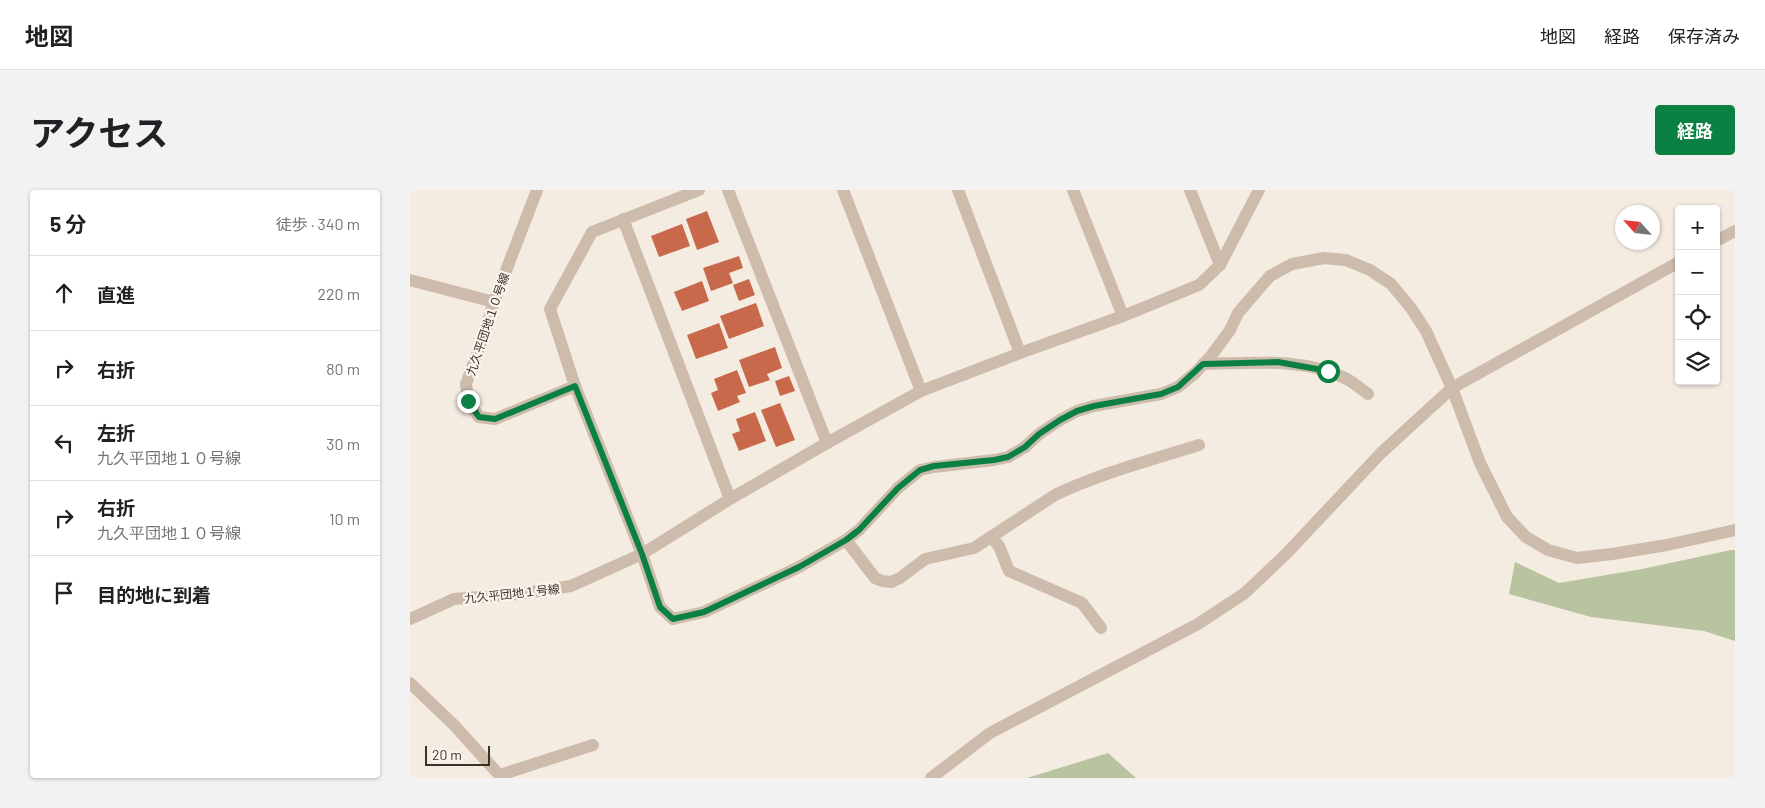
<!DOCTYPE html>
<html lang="ja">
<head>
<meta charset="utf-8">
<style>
  body { margin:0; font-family:Barlow,"Noto Sans JP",sans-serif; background:#f2f2f2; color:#202124 }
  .controls { position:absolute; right:15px; top:15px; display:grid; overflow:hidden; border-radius:5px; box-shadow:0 1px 4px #0004 }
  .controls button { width:45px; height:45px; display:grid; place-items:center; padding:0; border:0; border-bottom:1px solid #e0e0e0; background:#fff; color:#202124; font:25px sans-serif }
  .compass { position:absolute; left:1205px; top:15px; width:45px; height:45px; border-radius:50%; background:#fff; box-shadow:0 1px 4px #0004; rotate:297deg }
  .scale { position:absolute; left:15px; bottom:12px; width:65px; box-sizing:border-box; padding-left:5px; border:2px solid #3b302b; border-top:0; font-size:14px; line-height:18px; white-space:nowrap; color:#3b302b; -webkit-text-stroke:4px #fbf5ee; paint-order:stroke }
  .stop { position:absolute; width:15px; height:15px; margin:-11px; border:4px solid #0b8043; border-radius:50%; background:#fff }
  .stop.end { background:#0b8043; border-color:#fff; box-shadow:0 1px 5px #0008 }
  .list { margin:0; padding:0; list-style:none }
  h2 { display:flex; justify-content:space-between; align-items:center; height:65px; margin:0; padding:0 20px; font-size:21px }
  h2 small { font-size:16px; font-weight:400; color:#757577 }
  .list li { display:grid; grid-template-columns:32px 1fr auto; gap:15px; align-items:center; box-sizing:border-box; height:75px; padding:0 20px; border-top:1px solid #e0e0e0 }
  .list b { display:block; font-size:19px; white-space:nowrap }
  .list p { margin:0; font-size:16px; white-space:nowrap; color:#757577 }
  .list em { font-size:16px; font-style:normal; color:#757577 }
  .icon { flex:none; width:28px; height:28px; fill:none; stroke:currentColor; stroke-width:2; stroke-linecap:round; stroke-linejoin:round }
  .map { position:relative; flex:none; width:1325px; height:588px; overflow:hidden; border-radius:5px }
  header { display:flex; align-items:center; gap:30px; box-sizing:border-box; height:70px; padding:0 25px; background:#fff; border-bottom:1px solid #e0e0e0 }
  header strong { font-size:24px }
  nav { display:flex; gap:28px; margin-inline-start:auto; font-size:18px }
  .intro { display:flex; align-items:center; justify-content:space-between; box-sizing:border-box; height:120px; padding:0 30px }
  h1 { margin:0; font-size:35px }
  .button { padding:12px 22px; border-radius:5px; background:#0b8043; color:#fff; font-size:18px; font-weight:700 }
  main { display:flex; gap:30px; padding:0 30px }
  aside { flex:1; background:#fff; border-radius:5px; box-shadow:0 1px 4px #0004 }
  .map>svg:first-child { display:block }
</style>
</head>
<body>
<header>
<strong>地図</strong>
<nav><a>地図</a><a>経路</a><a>保存済み</a></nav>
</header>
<div class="intro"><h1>アクセス</h1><a class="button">経路</a></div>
<main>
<aside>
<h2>5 分<small>徒歩 · 340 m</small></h2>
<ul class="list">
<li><svg class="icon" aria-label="ahead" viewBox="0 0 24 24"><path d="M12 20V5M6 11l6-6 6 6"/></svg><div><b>直進</b></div><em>220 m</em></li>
<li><svg class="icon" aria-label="right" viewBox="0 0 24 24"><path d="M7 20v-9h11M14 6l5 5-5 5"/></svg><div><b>右折</b></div><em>80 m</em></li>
<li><svg class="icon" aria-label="left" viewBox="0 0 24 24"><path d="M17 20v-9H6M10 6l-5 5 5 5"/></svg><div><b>左折</b><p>九久平団地１０号線</p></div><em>30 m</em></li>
<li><svg class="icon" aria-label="right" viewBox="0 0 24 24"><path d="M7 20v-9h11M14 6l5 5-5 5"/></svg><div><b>右折</b><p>九久平団地１０号線</p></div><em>10 m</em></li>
<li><svg class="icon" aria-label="arrive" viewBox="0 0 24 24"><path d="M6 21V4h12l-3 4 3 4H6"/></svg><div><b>目的地に到着</b></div></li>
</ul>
</aside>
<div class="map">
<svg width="1325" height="588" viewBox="0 0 1325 588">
  <rect width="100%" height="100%" fill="#f4ebe1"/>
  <g fill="#b8c4a0">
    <polygon points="1321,360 1325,360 1325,451 1294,441 1181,427 1099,404 1105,372 1149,393 1232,379"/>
    <polygon points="698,563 726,588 617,588"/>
  </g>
  <g fill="#c8694b">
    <polygon points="297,21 309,52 287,60 276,29"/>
    <polygon points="272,34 280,56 249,67 241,46"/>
    <polygon points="329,66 333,78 319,83 323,93 301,101 293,78"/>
    <polygon points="339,89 345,105 329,111 323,95"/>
    <polygon points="292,91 299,111 272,121 264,102"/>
    <polygon points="346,113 354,136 319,149 310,126"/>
    <polygon points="309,133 318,158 286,169 277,145"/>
    <polygon points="365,157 372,178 357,184 360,190 339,197 329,170"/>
    <polygon points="327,180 336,203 327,206 330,212 308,221 301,203 308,200 304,189"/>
    <polygon points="379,186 385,201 370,206 365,191"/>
    <polygon points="370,213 385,250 366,257 351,220"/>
    <polygon points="345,222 356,251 329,261 322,244 330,241 326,229"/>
  </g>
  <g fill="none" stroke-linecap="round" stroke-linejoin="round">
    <g stroke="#cdbbac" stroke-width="12">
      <polyline points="127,0 84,112 74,145 56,194 58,211 69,227 85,229 165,196"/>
      <polyline points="289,0 182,42 140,119 165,196 232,364 250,417 263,429 294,422 389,377 436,350 449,340 488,298 510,280 524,277 584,270 598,267 615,257 629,244 650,230 667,221 684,216 751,204 768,197 785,183 801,166 820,140 828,123 860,86 882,74 914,68 936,70 960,80 981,94 1001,118 1016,141 1042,198 1070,273 1097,327 1116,347 1138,360 1167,368 1202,364 1257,355 1325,340"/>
      <polyline points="318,0 417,253"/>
      <polyline points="433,0 511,201"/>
      <polyline points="548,0 610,163"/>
      <polyline points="663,0 713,126"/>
      <polyline points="780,0 810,75"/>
      <polyline points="213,29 320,309"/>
      <polyline points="1306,51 1325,41"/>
      <polyline points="0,90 84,112"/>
      <path d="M 793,174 C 841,173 892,167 937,189 C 944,193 951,199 958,204"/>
      <polyline points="581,347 589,356 599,381 672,413 691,438"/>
      <path d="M 436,350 L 465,388 L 472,391 L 481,392 L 490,388 L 515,369 L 564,358 L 645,305 C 691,283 741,270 789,255"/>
      <polyline points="0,429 44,409 109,404 161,396 232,364 320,309 417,253 511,201 610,163 713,126 789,95 810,75 849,0"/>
      <polyline points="0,493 44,535 92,588"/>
      <polyline points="90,585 183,555"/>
      <polyline points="521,588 580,543 788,434 835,403 877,363 971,263 1042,198 1269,72"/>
    </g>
  </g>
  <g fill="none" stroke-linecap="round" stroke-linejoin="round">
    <polyline stroke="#0b8043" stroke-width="6" points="58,211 69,227 85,229 165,196 232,364 250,417 263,429 294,422 389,377 436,350 449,340 488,298 510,280 524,276 584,270 598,267 615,257 629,244 650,230 667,221 684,216 751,204 768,197 793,174 868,172 918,181"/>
  </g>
  <g text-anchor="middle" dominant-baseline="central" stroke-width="4.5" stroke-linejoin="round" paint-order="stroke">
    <g font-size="12" fill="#3b302b" stroke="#fbf5ee">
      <text transform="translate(77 134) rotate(-71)">九久平団地１０号線</text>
      <text transform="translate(102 403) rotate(-6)">九久平団地１号線</text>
    </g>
  </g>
</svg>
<div class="controls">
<button>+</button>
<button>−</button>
<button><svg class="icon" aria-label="locate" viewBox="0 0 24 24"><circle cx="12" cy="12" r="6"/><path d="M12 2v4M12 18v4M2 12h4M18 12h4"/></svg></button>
<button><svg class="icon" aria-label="layers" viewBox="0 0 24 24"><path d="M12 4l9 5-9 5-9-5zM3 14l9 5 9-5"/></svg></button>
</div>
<svg class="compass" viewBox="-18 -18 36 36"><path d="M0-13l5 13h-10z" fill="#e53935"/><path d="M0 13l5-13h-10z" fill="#757577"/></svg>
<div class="scale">20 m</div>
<div class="stop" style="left:918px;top:181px"></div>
<div class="stop end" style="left:58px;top:211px"></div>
</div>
</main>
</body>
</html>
